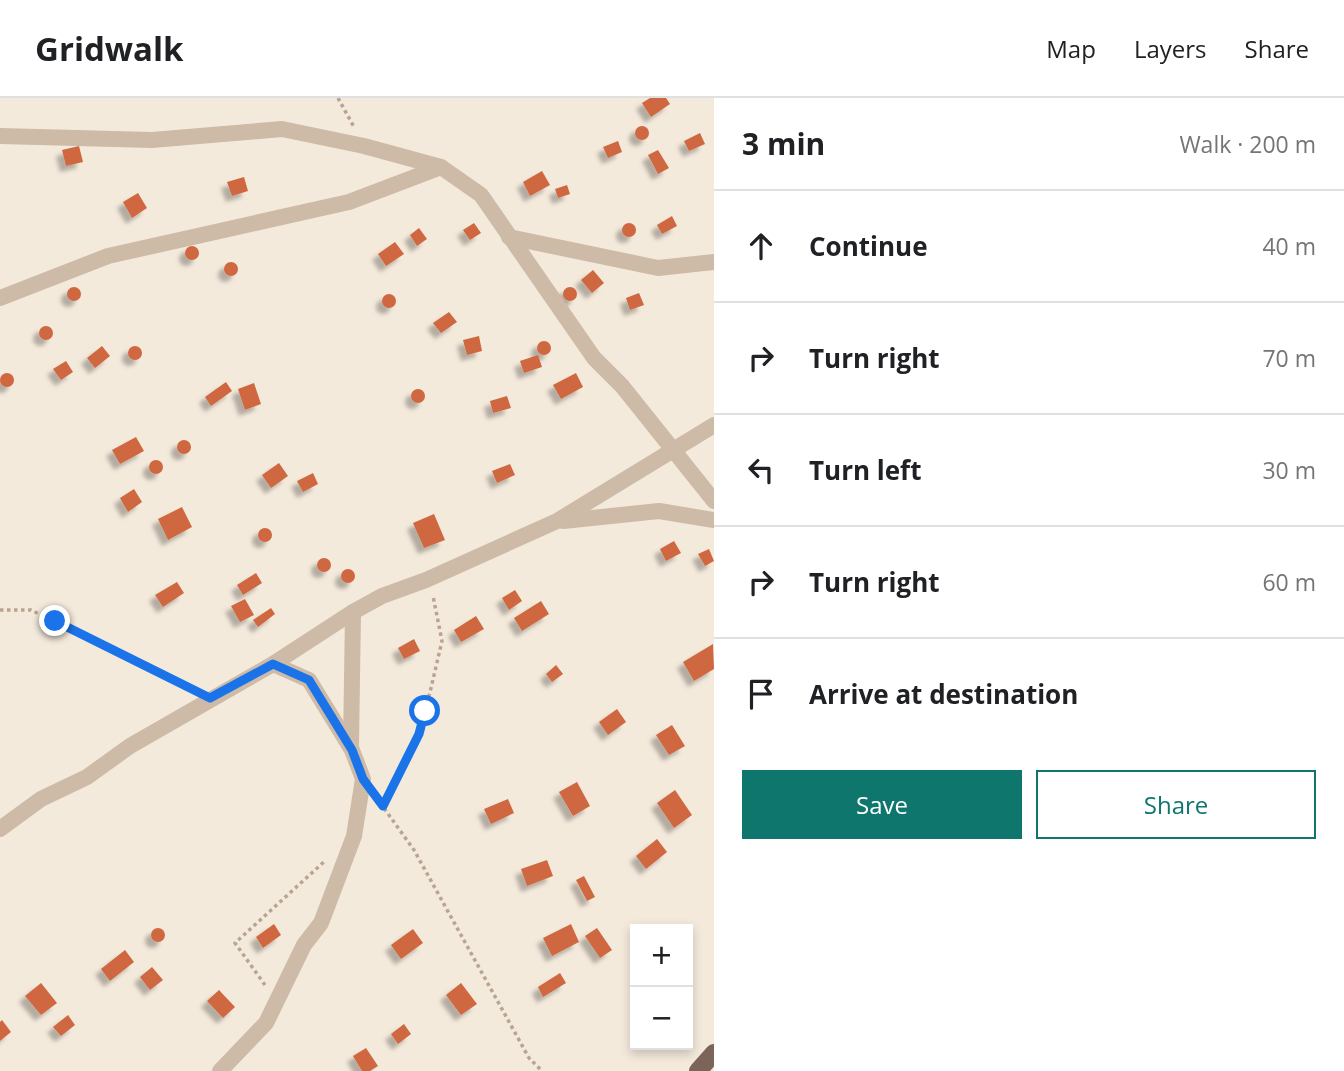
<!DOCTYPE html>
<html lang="en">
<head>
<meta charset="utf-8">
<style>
  body { margin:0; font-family:"Open Sans",sans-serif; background:#f6f6f6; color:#202124 }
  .controls { position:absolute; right:21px; bottom:21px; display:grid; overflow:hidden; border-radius:0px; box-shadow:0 4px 10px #0003 }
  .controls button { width:63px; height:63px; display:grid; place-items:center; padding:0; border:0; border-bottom:2px solid #e0e0e0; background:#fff; color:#202124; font:35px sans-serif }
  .stop { position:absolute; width:21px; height:21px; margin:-16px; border:5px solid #1a73e8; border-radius:50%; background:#fff }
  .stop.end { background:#1a73e8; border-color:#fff; box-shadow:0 2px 7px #0008 }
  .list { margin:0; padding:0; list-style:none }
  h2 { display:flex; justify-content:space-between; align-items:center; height:91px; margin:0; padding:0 28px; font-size:30px }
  h2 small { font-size:23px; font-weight:400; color:#757577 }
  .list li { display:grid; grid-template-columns:46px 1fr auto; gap:21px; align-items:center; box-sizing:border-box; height:112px; padding:0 28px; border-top:2px solid #e0e0e0 }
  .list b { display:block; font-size:26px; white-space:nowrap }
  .list em { font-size:23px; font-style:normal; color:#757577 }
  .actions { display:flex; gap:14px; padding:21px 28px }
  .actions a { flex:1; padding:16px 0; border:2px solid #0f766e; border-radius:0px; text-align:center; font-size:24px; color:#0f766e }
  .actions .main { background:#0f766e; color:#fff }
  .icon { flex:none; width:38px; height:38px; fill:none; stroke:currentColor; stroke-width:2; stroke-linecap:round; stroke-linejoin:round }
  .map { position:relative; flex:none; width:714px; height:973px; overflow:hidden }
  header { display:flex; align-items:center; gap:42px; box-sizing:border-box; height:98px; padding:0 35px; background:#fff; border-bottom:2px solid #e0e0e0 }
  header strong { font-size:33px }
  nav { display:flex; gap:38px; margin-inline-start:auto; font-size:24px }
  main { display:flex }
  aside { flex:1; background:#fff }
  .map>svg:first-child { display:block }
</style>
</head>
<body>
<header>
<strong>Gridwalk</strong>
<nav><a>Map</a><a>Layers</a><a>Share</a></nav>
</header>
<main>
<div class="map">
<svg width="714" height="973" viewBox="0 0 714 973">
  <defs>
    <filter id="shadow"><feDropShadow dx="-6" dy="6" stdDeviation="2" flood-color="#0004"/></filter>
  </defs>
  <rect width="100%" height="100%" fill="#f4eadc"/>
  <g fill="#cf673f" filter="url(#shadow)">
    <polygon points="650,0 666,0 670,6 651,19 642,5"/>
    <circle cx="642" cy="35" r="7"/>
    <polygon points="700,35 705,46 689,53 684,43"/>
    <polygon points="618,43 622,54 608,60 603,49"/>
    <polygon points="79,48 83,64 66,68 62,52"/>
    <polygon points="658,52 669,70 658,76 648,57"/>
    <polygon points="542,73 550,87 530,98 523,84"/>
    <polygon points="244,79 248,93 232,98 227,84"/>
    <polygon points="567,87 570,96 558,100 555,91"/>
    <polygon points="138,95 147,110 132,120 123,104"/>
    <polygon points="672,118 677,128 662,136 657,127"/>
    <circle cx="629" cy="132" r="7"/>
    <polygon points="474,125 481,135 470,142 463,132"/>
    <polygon points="419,130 427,141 417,148 410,137"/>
    <polygon points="395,144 404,156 386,168 378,156"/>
    <circle cx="192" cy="155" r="7"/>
    <circle cx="231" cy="171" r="7"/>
    <polygon points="593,172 604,185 592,195 581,182"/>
    <circle cx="74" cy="196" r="7"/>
    <circle cx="570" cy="196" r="7"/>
    <polygon points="639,195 644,207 630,212 626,200"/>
    <circle cx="389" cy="203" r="7"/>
    <polygon points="449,214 457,224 441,235 433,225"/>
    <circle cx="46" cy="235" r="7"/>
    <polygon points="479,238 482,253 467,257 463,242"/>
    <circle cx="544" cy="250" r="7"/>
    <circle cx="135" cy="255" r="7"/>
    <polygon points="102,248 110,258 95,270 87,260"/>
    <polygon points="538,257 542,269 524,275 520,263"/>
    <polygon points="66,263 73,274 61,282 53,271"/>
    <circle cx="7" cy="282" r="7"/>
    <polygon points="576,275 583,289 561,301 553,287"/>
    <polygon points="226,284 232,293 211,308 205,299"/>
    <polygon points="254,285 261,306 245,312 238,291"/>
    <circle cx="418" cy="298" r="7"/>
    <polygon points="507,298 511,310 493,315 490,303"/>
    <polygon points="136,339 144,353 120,366 112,352"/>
    <circle cx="184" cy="349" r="7"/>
    <circle cx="156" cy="369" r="7"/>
    <polygon points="279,365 288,378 271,390 262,377"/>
    <polygon points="510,366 515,377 497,385 492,373"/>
    <polygon points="313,375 318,386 303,394 297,383"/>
    <polygon points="134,391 142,404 128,414 120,400"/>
    <polygon points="182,409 192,429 168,442 158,421"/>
    <polygon points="434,416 445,442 424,450 413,425"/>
    <circle cx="265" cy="437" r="7"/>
    <polygon points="674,443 681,455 666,463 660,451"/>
    <polygon points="709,451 714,463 705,468 698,456"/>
    <circle cx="324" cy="467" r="7"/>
    <circle cx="348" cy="478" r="7"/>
    <polygon points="256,475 262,485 243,497 237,487"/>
    <polygon points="177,484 184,495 163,509 155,497"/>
    <polygon points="515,492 522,503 509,512 502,500"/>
    <polygon points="245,501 254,517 240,524 231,508"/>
    <polygon points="541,503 549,516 522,533 514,520"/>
    <polygon points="271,510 275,516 258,529 253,522"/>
    <polygon points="476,518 484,531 461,544 454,532"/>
    <polygon points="414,541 420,553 404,561 398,550"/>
    <polygon points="713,546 714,571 694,583 683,564"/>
    <polygon points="556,567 563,576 552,584 546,576"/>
    <polygon points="617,611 626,624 608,637 599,624"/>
    <polygon points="672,627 685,648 669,657 656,637"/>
    <polygon points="577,684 590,708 573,718 559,694"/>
    <polygon points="675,692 692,717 674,730 657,705"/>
    <polygon points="508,701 514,715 491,726 484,711"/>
    <polygon points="657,741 667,754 646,771 636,758"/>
    <polygon points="547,762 553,778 527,788 521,771"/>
    <polygon points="584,778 595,799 587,803 576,782"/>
    <polygon points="274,826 281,837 263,850 256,839"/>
    <polygon points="571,826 579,844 552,858 543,840"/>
    <circle cx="158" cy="837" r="7"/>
    <polygon points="597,830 612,852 600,860 585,838"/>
    <polygon points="413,831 423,845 401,861 391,847"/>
    <polygon points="125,852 134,864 110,883 101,871"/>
    <polygon points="152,869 163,882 150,892 140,879"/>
    <polygon points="560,875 566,885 543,899 538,889"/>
    <polygon points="41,885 57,905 41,917 25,898"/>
    <polygon points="461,885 477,906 461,917 446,897"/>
    <polygon points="219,892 235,909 223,920 207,903"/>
    <polygon points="68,917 75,927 61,938 53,929"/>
    <polygon points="2,922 11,934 0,943 0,924"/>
    <polygon points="404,926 411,936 398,946 391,936"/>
    <polygon points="366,950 378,968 370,973 362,973 353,958"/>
  </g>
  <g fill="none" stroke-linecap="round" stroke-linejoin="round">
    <g stroke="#b9a491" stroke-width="3.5" stroke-dasharray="3.5 3.5" stroke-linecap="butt">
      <polyline points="338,0 354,29"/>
      <polyline points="0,512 31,512 196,592"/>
      <polyline points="376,699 414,752 529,960 542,973"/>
      <polyline points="382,708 419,636 431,590 442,543 433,498"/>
      <polyline points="265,887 235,845 326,762"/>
    </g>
    <g stroke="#cdbaa7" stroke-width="16">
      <polyline points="0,38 152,42 282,31 364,48 441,69 481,97 594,260 622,288 714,403"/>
      <polyline points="509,139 658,170 714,164"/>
      <polyline points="0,200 108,158 349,104 441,69"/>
      <polyline points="563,423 659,413 714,422"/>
      <polyline points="351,647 353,514"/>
      <polyline points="0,731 41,701 87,679 130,648 273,566 353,514 382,498 426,482 557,423 714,327"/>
      <polyline points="220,973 266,925 304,847 321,825 354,738 363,681 352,652 309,582 273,566"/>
    </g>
    <polyline stroke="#7c6558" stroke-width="18" points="698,973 714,955"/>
  </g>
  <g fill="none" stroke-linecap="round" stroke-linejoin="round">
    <polyline stroke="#1a73e8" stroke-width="9" points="55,523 210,600 273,566 309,582 352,652 363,681 383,708 419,636 425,613"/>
  </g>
</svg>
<div class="controls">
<button>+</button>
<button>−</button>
</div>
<div class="stop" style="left:425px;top:613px"></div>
<div class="stop end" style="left:55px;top:523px"></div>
</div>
<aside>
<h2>3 min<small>Walk · 200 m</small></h2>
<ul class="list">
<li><svg class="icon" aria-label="ahead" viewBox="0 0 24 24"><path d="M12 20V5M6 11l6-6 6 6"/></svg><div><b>Continue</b></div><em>40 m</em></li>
<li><svg class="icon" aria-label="right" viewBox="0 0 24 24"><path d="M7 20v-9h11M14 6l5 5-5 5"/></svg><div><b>Turn right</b></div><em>70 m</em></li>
<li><svg class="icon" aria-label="left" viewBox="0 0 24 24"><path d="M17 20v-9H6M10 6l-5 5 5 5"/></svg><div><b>Turn left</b></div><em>30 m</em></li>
<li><svg class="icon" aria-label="right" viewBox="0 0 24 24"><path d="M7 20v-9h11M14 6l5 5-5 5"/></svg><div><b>Turn right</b></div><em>60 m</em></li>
<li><svg class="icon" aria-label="arrive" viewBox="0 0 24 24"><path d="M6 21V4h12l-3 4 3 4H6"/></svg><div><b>Arrive at destination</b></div></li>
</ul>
<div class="actions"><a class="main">Save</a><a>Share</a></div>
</aside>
</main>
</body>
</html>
